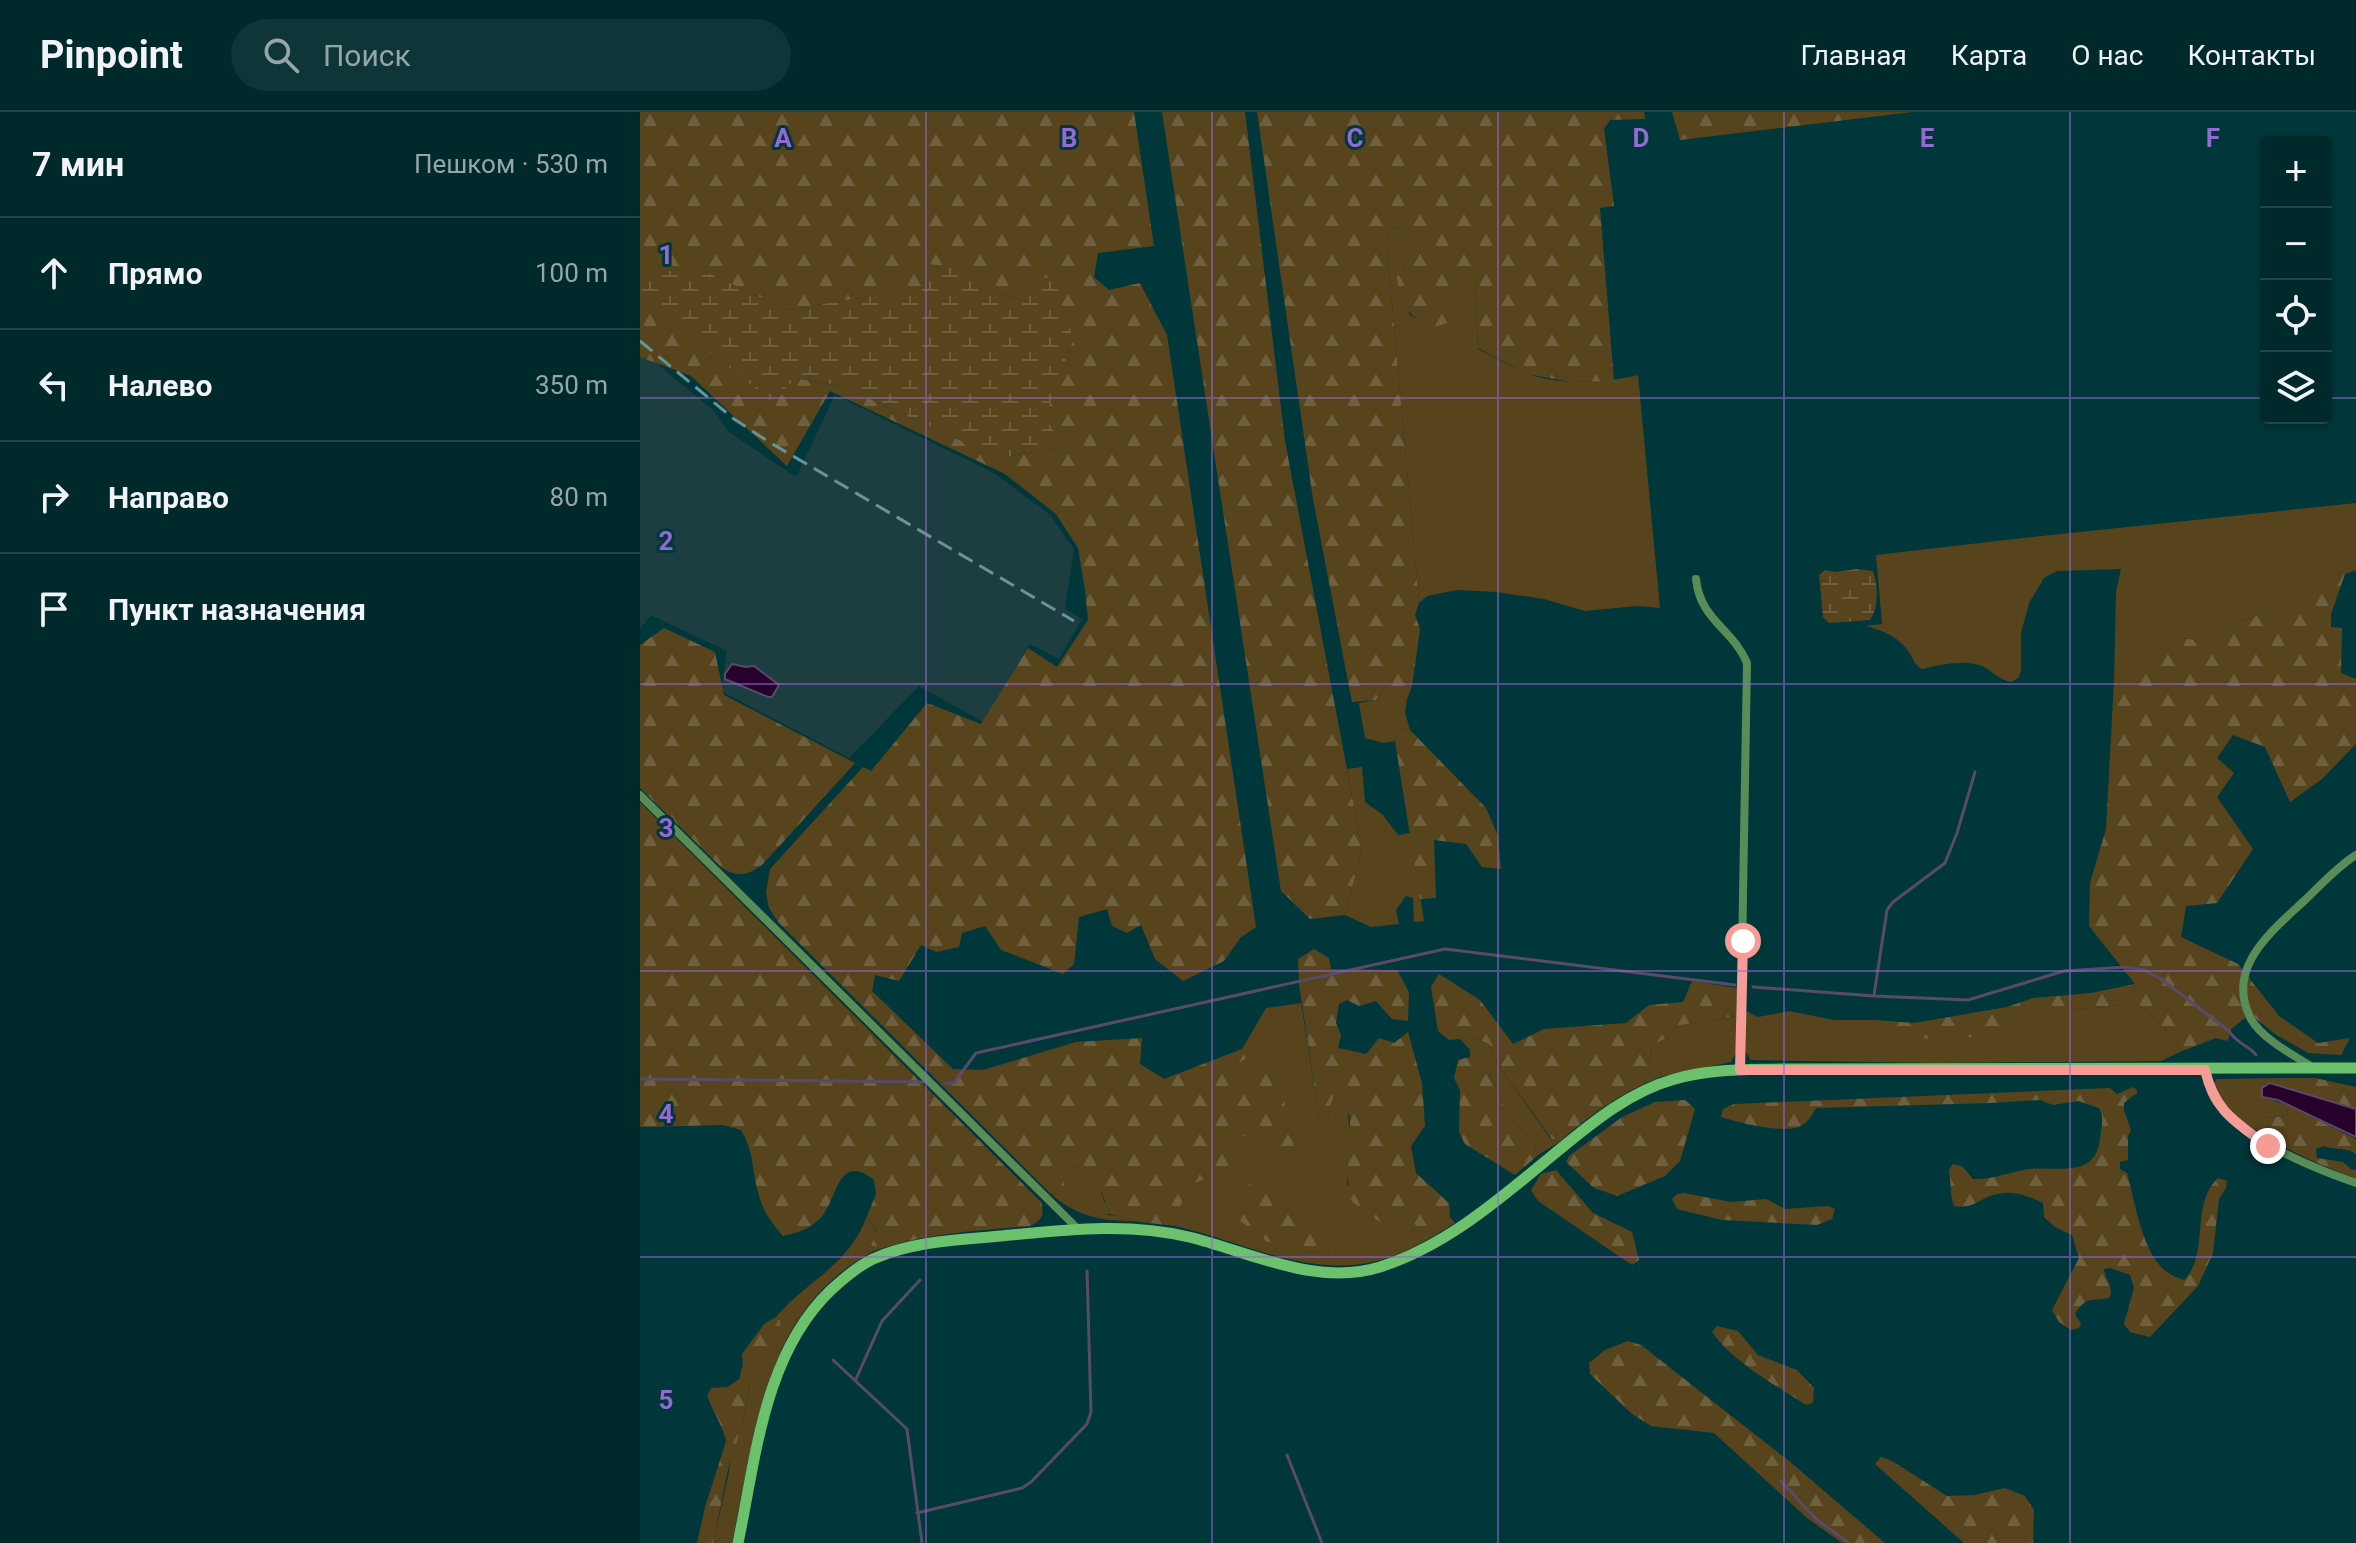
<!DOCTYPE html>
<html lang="ru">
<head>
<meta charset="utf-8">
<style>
  body { margin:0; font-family:Roboto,sans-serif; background:#0e3538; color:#f1f3f6 }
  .controls { position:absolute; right:24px; top:24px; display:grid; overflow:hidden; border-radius:8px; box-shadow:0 2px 6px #0004 }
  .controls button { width:72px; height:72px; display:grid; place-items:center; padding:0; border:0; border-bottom:2px solid #224548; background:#00292c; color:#f1f3f6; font:40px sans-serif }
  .stop { position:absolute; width:24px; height:24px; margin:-18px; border:6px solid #f59c96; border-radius:50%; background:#fff }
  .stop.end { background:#f59c96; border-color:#fff; box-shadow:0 2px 8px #0008 }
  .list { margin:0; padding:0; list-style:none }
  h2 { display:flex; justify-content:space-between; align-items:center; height:104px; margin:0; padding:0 32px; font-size:34px }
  h2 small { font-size:26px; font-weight:400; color:#95a6a9 }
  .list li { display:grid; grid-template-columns:52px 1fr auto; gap:24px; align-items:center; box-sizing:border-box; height:112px; padding:0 32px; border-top:2px solid #224548 }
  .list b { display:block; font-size:30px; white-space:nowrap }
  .list em { font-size:26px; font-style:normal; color:#95a6a9 }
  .icon { flex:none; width:44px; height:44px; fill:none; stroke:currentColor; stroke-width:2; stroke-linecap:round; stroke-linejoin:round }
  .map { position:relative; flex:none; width:1716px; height:1431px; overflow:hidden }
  header { display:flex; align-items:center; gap:48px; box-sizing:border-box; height:112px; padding:0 40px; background:#00292c; border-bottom:2px solid #224548 }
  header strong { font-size:38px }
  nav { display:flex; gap:44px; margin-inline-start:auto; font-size:28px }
  .search { width:560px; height:72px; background:#0e3538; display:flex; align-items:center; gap:20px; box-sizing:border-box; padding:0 28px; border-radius:44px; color:#95a6a9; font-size:30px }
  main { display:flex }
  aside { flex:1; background:#00292c }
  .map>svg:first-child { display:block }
</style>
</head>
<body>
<header>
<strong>Pinpoint</strong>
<div class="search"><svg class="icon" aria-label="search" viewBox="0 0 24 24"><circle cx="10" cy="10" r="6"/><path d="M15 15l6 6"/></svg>Поиск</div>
<nav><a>Главная</a><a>Карта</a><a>О нас</a><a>Контакты</a></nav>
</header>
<main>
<aside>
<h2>7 мин<small>Пешком · 530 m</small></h2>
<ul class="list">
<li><svg class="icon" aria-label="ahead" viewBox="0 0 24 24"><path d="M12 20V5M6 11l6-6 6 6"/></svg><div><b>Прямо</b></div><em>100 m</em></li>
<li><svg class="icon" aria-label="left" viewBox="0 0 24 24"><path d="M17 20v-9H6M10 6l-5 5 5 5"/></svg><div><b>Налево</b></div><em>350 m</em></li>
<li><svg class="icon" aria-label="right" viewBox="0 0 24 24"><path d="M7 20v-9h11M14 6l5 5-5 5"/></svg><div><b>Направо</b></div><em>80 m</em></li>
<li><svg class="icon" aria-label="arrive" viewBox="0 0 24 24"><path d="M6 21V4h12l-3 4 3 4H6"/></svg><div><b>Пункт назначения</b></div></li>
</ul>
</aside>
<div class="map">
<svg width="1716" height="1431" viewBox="0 0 1716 1431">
  <defs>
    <pattern id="forest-firs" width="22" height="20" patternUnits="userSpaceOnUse" patternTransform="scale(2)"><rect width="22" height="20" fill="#57441d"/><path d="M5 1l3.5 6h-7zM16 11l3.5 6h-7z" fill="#6e603f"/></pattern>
    <pattern id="wetland-marsh" width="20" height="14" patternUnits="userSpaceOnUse" patternTransform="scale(2)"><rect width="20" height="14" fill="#57441d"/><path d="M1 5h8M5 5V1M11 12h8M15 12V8" fill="none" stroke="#6e603f"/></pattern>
  </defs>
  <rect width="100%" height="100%" fill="#00373b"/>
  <polygon fill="#1d3e41" points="0,238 73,298 89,320 156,365 195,283 354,361 410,403 434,437 425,497 442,507 419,547 390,532 343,610 279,574 209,646 81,579 87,539 11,503 0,517"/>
  <g fill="#57441d" fill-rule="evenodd">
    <path d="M 753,116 L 765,117 L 777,139 L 764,150 L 769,202 L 777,207 L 782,198 L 790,198 L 803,178 L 821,163 L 835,167 L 838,237 C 853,244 868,253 884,260 C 916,274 965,271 998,263 L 1020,496 L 997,494 L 945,499 L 904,487 L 856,480 L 817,478 L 787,484 L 779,491 L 746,124 Z"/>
    <path d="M 1716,391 L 1716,449 L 1666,485 L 1641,497 L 1602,508 L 1562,530 L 1536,524 L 1507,555 L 1486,556 L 1474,569 L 1476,480 L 1481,457 L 1417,459 L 1404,466 L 1389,491 L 1381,521 L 1381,559 L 1378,566 L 1371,570 C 1359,568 1353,559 1342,554 C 1323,547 1301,553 1282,557 C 1275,553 1274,549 1270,542 C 1260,525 1244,519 1226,514 L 1242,512 L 1236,443 L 1374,427 Z"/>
    <polygon points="745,575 767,587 765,601 770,618 759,617 755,629 744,631 725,626 719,591 736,588"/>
    <polygon points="722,655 725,690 743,703 758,723 770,721 784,809 774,810 773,786 766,784 756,798 759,812 731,815 705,803 722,737 707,657"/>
    <polygon points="1489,890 1505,896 1542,939 1521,949 1294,951 1111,948 1105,939 1106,899 1118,905 1149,899 1194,908 1237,908 1234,914 1377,905 1396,894 1428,898 1467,895"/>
    <path d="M 661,891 L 682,1022 L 691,1022 L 688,1001 L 694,983 L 703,983 C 713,1013 710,1041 707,1073 L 788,1120 L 810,1105 L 815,1111 C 789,1127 762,1144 732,1150 C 664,1165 599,1128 535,1114 L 543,1106 L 541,1093 L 552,1072 L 570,1065 L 594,1074 C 601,1059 604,1047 596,1032 L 600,1025 L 610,1022 L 592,956 L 605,946 L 602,937 L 626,896 ZM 650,1088 L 663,1106 L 693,1122 L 696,1130 L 693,1144 L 685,1139 L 662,1141 L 601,1102 L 612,1099 L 618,1092 Z"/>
    <polygon points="1096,904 1096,940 1091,950 1020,965 1022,958 1009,952 1012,933 1032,924 1035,914"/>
    <polygon points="827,923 849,932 855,948 910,1026 919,1030 897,1044 895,1033 865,999 853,967 830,945 830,938 820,927"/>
    <path d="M 1647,966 L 1647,976 L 1639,975 L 1622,985 L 1650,994 L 1646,1004 L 1620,1006 L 1616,1018 C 1597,1006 1583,996 1573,975 L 1576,967 Z"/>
    <path d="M 431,1054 L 438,1056 L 444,1069 L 461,1078 L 468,1103 L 486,1105 L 492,1109 C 460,1109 434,1103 410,1081 L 418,1082 L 423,1066 Z"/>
    <path d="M 227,1104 L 237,1121 L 231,1133 L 234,1139 C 123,1197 115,1322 92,1431 L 73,1431 L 89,1360 L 90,1348 L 81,1345 L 86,1329 L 96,1331 L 102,1313 L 110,1271 L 99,1267 L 103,1252 L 110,1254 L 140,1208 L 136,1205 C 168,1167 208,1155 227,1104 Z"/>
  </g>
  <g fill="url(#forest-firs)">
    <path d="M 0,0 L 494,0 L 514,134 L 458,141 L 454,165 L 469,178 L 500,171 L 527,223 L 616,815 L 601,825 L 584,849 L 543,869 L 515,847 L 501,813 L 487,821 L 472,814 L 467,797 L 439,805 L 434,852 L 423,862 L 361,838 L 345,814 L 322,821 L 319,835 L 296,840 L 281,833 L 259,869 L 235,863 L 232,879 L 313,957 L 343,958 L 436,930 L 502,926 L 500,952 L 524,967 L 602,937 L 606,946 L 592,956 L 595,966 L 638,960 L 654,1036 L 645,1043 L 614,1030 L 610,1023 L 600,1025 L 596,1032 L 602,1040 L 600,1062 L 594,1074 L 577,1075 L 570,1065 L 552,1072 L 541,1093 L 543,1106 L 535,1114 L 492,1109 C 483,1102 472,1106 461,1098 L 465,1089 L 461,1078 L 444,1069 L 438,1056 L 432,1054 L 423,1066 L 425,1078 L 418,1082 L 410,1081 L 139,811 L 129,796 L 126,781 L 130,757 L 223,655 L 231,659 L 287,591 L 341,612 L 388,536 L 417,555 L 448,508 L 445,478 L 438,436 L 416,402 L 365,362 L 190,279 L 147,354 L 51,264 L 0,245 L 0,186 L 132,288 L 155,266 L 202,274 L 359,346 L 423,335 L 404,305 L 433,228 L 381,187 L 338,176 L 285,152 L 286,175 L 147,198 L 62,158 L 0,162 Z"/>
    <polygon points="522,0 605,0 645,329 722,737 705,803 670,807 641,779"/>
    <path d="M 617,0 L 1004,0 L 1005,7 L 970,8 L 964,17 L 974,94 L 960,96 L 974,269 L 931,270 L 887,262 L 838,236 L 835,167 L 821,164 L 816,175 L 803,178 L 807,211 L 795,215 L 788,208 L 789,198 L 782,198 L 778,207 C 763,198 758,181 757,164 L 765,158 L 764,150 L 777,139 L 765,117 L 753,116 L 746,124 L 779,491 L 775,503 L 780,517 L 772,574 L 767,587 L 745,575 L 736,588 L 712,590 L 673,387 Z"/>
    <polygon points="1032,0 1272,0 1040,28"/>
    <polygon points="1716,449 1716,458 1705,462 1691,502 1691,515 1702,516 1701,561 1716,567 1716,632 1682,667 1650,690 1625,635 1593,623 1577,646 1594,661 1577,685 1613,737 1577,791 1546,794 1541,825 1598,852 1639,904 1678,931 1710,926 1701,943 1668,941 1635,922 1610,902 1591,917 1588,929 1576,926 1542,939 1505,896 1489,890 1467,895 1428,898 1396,895 1377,905 1377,913 1368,922 1295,928 1237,919 1234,914 1237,908 1274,911 1367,895 1393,886 1451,881 1495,872 1449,814 1450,771 1466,717 1474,569 1486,556 1507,554 1536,524 1562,530 1602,508 1641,497 1666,485"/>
    <path d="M 24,516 L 75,540 L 84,583 L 215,651 L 123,752 C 109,763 98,766 82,756 L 0,676 L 0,533 Z"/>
    <polygon points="759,617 770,618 846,696 858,724 861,757 842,755 826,732 794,728 796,786 780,787 755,629"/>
    <path d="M 0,690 L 401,1090 C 405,1102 402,1109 390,1114 C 336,1119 285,1121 234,1139 L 231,1133 L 237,1120 L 227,1104 L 236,1082 L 234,1068 C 199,1040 197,1085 183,1103 C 173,1116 158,1121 143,1124 C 131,1110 122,1098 118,1080 C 111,1055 115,1042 101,1018 L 83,1013 L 0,1015 Z"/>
    <path d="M 674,837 L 689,846 L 691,857 L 757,858 L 769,880 L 768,909 L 752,907 L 736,889 L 719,894 L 707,888 L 699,892 L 696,911 L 701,923 L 698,936 L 726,942 L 739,926 L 754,931 L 768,920 L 782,971 L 785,1014 L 771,1034 L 776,1061 L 809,1091 L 810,1105 L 788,1120 L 772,1111 L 753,1119 C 744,1112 716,1095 711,1088 C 705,1079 710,1020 710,1004 L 704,997 L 703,983 L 694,983 L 688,1001 L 692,1023 L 687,1025 L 682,1023 L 659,873 L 658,847 Z"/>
    <path d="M 799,862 L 840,888 L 873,932 L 904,917 L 986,911 L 1009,893 L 1043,890 L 1052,869 L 1097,876 L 1096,904 L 1035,914 L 1032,924 L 1012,933 L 1009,951 L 1019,950 L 1022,958 L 1020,965 C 982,980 950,1003 919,1030 L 911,1026 L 855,948 L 849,932 L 827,923 L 820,927 L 809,928 L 798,919 L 791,875 Z"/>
    <polygon points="830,945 853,967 865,999 895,1033 897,1044 875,1063 825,1032 819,1020 820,978 814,966 818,948"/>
    <polygon points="1647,966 1675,966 1716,975 1716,997 1647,976"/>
    <path d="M 1493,975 L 1497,978 L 1497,981 L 1484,991 L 1484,998 L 1491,1018 L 1488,1024 L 1488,1048 L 1480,1050 L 1480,1057 L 1487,1061 C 1495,1089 1502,1142 1527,1160 C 1532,1164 1539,1166 1544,1168 C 1570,1143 1550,1091 1578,1066 L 1587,1069 L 1586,1076 L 1579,1087 L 1573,1141 L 1558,1174 L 1510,1225 L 1490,1220 L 1484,1212 L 1494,1176 L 1490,1163 L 1470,1156 L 1464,1157 C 1464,1167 1475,1174 1469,1186 C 1451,1189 1446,1184 1435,1202 L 1441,1212 L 1439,1216 L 1431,1218 L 1419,1210 L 1412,1198 L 1439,1146 L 1432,1123 L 1415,1115 L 1404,1105 L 1403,1091 C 1389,1084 1373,1078 1358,1082 C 1340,1085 1334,1098 1314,1094 C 1310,1084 1311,1069 1309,1058 L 1313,1052 L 1323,1055 L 1333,1067 C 1352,1068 1369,1060 1389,1057 C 1418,1054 1455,1067 1460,1027 C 1461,1014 1465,1007 1459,996 L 1438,989 L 1413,993 L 1400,988 L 1351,991 L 1176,996 C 1172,1003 1168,1011 1159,1015 C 1142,1021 1099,1011 1081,1005 L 1083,997 L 1094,992 L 1470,976 L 1477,982 Z"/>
    <polygon points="1045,988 1055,997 1040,1049 1025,1064 977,1084 954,1076 926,1050 929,1044 982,1005 1015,990"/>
    <path d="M 1650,994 L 1716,1027 L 1716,1042 C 1706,1035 1694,1038 1684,1034 L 1676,1037 L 1677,1046 L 1703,1050 L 1711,1057 L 1716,1058 L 1716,1067 C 1681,1053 1647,1039 1616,1018 L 1619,1006 L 1646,1004 Z"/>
    <path d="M 619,1055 L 639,1074 L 650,1076 C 651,1103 672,1110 693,1122 L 696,1130 L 707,1138 L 704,1146 L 693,1144 L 684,1139 L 662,1141 L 626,1129 L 599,1108 L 601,1102 L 612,1099 L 618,1092 L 608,1078 L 611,1059 Z"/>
    <polygon points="916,1058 953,1101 992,1120 999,1148 992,1153 898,1089 891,1078 901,1062"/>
    <polygon points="1044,1081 1091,1090 1126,1087 1145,1097 1188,1094 1195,1097 1192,1107 1177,1113 1082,1108 1037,1097 1032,1087 1037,1082"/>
    <polygon points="136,1205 140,1208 140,1213 119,1247 110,1254 103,1252 102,1242 124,1212"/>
    <path d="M 1077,1214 L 1098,1219 L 1118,1243 L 1157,1258 L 1174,1276 L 1173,1291 L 1166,1293 C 1135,1273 1093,1250 1072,1220 Z"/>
    <polygon points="988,1229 1001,1233 1149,1349 1245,1431 1202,1431 1167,1406 1074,1321 1011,1314 992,1302 950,1262 949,1251 965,1238"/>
    <path d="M 99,1267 L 110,1270 L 102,1313 L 96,1332 L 86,1329 C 82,1312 73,1300 67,1284 L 71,1276 L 88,1275 Z"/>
    <polygon points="81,1345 90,1348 73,1431 57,1431 65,1395"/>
    <polygon points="1241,1345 1252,1349 1307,1384 1334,1383 1365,1376 1385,1384 1394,1398 1393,1431 1324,1431 1235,1352"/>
  </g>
  <g fill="url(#wetland-marsh)">
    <polygon points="285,152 325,155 338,176 381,187 389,169 414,164 433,228 405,305 423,335 359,346 202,274 156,266 132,289 0,186 0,162 2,160 62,158 147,198 285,175"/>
    <path d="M 1217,457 L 1233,459 C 1238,473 1239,496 1230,508 L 1189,511 L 1183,505 L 1179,463 L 1185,458 L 1195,460 Z"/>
  </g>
  <g fill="#27002c" stroke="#594a6a" stroke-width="2">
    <polygon points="92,552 106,555 114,554 139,573 132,585 128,585 85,567 85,562"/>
    <polygon points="1630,971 1716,997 1716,1025 1638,988 1622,985 1622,976"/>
  </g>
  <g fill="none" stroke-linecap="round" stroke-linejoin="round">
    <g stroke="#594a6a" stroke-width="3">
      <path d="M 1113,875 L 1234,884 L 1328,888 L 1424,859 L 1486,855 L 1504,858 L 1521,867 L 1589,919 C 1598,933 1610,934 1616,943"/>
      <polyline points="1234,883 1247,798 1253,790 1305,751 1317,721 1335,660"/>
      <polyline points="0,967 285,970"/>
      <polyline points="305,971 314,971 336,941 805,837 1095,873"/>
      <polyline points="193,1248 267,1317 282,1431"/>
      <polyline points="216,1267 242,1209 280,1168"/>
      <polyline points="647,1343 682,1431"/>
      <polyline points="1141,1369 1176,1407 1209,1431"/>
      <polyline points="277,1401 382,1376 391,1370 447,1312 451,1300 447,1159"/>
    </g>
    <g stroke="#598d58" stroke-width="8">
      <path d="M 1056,467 C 1060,508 1093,517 1107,551 L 1100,958"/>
      <polyline points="0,683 437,1116"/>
      <path d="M 1674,956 C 1655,944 1622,927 1611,907 C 1584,856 1632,819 1665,788 C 1682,772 1697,755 1716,743"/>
      <path d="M 1565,958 C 1568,970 1570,982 1578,992 C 1604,1028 1675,1057 1716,1071"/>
    </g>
    <path stroke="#6cc16c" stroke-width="11" d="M 98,1431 C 116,1345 124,1242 191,1178 C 203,1167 218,1154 233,1147 C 273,1129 318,1128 361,1124 C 424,1118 487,1110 549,1125 C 610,1140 676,1175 740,1155 C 809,1133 864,1083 919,1038 C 954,1009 991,979 1035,967 C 1069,957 1104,958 1139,957 L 1716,956"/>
    <polyline stroke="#659599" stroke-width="3" stroke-dasharray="16 8" stroke-linecap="butt" points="0,229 94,307 129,330 434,509"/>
  </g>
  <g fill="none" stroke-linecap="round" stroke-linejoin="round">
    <path stroke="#f59c96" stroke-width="10" d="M 1103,829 L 1100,958 L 1565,958 C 1575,1000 1596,1010 1628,1034"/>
  </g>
  <path fill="none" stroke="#9469d1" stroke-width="2" stroke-opacity="0.55" d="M 286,0 L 286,1431M 572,0 L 572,1431M 858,0 L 858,1431M 1144,0 L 1144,1431M 1430,0 L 1430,1431M 0,286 L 1626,286M 1686,286 L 1716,286M 0,572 L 1716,572M 0,859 L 1716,859M 0,1145 L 1716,1145"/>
  <g font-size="26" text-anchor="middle" font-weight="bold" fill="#9469d1" stroke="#00373b" stroke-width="6" stroke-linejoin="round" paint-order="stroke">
    <text x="143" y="35">A</text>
    <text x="429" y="35">B</text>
    <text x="715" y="35">C</text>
    <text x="1001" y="35">D</text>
    <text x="1287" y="35">E</text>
    <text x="1573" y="35">F</text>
    <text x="26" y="152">1</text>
    <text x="26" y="438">2</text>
    <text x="26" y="725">3</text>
    <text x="26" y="1011">4</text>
    <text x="26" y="1297">5</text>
  </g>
</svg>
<div class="controls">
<button>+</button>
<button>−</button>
<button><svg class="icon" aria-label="locate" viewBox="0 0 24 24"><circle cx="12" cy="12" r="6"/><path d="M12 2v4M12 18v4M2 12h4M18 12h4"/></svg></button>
<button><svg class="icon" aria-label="layers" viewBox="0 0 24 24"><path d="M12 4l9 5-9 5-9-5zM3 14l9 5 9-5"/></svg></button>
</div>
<div class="stop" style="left:1103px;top:829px"></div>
<div class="stop end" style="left:1628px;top:1034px"></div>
</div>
</main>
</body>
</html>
